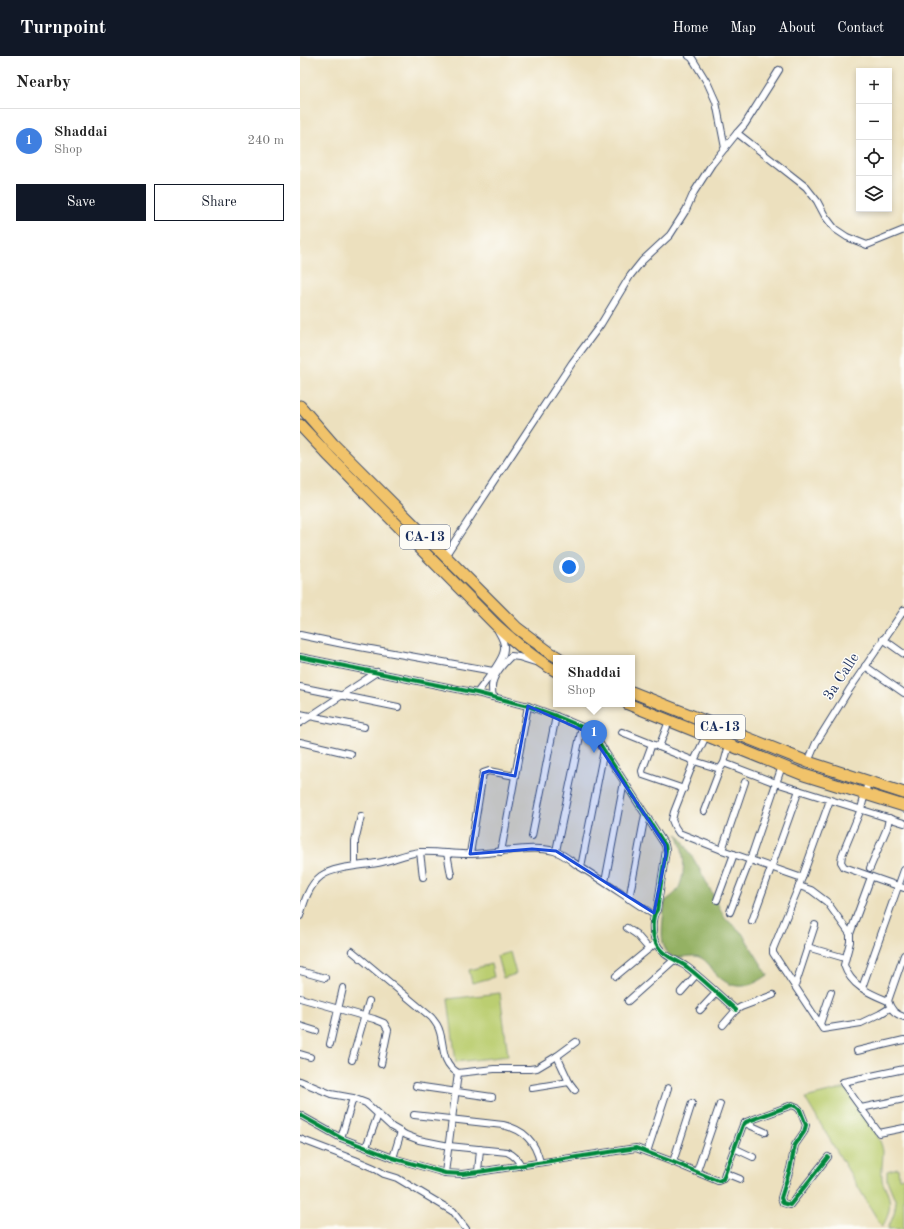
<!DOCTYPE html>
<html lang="en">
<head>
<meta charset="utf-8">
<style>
  body { margin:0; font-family:"Old Standard TT",serif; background:#f6f6f6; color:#222 }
  .controls { position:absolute; right:12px; top:12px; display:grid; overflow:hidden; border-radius:0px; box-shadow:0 2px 6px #0003 }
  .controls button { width:36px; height:36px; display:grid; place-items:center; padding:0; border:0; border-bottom:1px solid #e0e0e0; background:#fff; color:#222; font:20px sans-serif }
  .you { position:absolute; left:269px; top:511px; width:14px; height:14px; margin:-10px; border:3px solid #fff; border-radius:50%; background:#1a73e8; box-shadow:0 0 0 6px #1a73e833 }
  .badge { display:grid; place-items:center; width:26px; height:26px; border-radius:50%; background:#111827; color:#fff; font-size:13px; font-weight:700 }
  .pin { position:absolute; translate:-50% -33px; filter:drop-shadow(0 1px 2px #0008) }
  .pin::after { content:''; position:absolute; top:21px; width:14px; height:12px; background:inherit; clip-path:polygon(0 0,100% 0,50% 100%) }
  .popup { position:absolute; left:253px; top:599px; width:82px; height:52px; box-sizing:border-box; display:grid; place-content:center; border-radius:0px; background:#fff; filter:drop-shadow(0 1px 3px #0005); font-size:13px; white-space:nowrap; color:#767676 }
  .popup b { font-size:15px; color:#222 }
  .popup::after { content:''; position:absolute; left:50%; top:100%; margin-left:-8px; border:8px solid transparent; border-top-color:#fff }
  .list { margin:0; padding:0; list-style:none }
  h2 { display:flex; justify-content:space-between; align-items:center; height:52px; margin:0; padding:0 16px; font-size:17px }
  h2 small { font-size:13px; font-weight:400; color:#767676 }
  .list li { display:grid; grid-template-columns:26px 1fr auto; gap:12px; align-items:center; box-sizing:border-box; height:64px; padding:0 16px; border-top:1px solid #e0e0e0 }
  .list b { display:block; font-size:15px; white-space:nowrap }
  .list p { margin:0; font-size:13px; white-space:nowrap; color:#767676 }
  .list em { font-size:13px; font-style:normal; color:#767676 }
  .actions { display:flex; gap:8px; padding:12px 16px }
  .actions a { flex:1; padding:9px 0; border:1px solid #111827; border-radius:0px; text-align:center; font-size:14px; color:#111827 }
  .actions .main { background:#111827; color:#fff }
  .icon { flex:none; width:22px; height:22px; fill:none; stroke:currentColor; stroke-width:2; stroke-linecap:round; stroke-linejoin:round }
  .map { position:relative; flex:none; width:604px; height:1173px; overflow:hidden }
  header { display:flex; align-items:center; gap:24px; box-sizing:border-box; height:56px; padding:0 20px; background:#111827; color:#fff }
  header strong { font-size:19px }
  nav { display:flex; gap:22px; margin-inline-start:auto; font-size:14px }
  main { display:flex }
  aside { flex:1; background:#fff }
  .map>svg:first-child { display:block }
</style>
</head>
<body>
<header>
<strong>Turnpoint</strong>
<nav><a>Home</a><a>Map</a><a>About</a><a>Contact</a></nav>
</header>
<main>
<aside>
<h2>Nearby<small></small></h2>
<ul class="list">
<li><span class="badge" style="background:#3f7fe0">1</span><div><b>Shaddai</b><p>Shop</p></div><em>240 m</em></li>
</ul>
<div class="actions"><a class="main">Save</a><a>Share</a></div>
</aside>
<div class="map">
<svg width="604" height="1173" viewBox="0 0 604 1173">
  <rect width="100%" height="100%" fill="#fdfcf7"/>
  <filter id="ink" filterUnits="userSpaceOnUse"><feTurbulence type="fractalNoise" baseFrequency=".025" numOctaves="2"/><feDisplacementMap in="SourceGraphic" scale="8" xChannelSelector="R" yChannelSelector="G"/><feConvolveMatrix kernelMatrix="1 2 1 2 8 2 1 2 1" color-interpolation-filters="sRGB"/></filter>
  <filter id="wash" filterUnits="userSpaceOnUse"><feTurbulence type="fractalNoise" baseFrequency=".012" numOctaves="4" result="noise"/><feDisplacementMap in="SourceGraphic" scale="16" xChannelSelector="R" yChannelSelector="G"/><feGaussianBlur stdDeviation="0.9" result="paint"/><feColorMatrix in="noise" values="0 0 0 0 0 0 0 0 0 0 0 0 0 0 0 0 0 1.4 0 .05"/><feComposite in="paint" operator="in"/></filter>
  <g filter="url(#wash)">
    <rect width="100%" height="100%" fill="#ece0be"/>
    <g fill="#bbce71" stroke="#6b7e68">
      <polygon points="210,896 216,918 203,922 197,900"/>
      <polygon points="191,908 194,921 172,927 169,914"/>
      <polygon points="200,937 208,1000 156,1006 148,943"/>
      <path d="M 542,1033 L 546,1033 C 557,1050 580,1076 583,1095 C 583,1104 581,1115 582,1123 C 582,1127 585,1131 587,1135 C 592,1148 589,1160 582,1171 L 505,1042 Z"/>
      <polygon points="598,1112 599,1122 604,1121 604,1173 588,1173 594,1158 596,1146 587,1124 587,1115"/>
    </g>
    <path fill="#94b163" stroke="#587060" d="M 377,778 L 383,785 L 400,814 L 425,862 L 442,877 L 468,919 C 450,932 433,936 416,918 C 411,912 407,904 399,901 C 388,897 375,907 367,896 C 358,885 364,859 365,845 C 371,841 378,836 380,829 C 386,813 384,793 377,778 Z"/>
  </g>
  <g filter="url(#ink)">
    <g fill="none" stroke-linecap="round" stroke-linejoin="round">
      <g stroke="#3a4a6c" stroke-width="8">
        <g id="street">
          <polyline points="389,0 392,2 408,28 416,46 425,92"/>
          <polyline points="479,14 445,68 437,77 506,131 517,145 525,160 535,173 547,181 567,189 604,174"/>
          <polyline points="145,500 272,307 301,268 330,220 342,205 370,179 386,154 394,136 412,108 437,77"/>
          <polyline points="0,579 43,588 193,615"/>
          <polyline points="583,583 604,598"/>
          <path d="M 0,601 L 177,637 L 228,650 L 256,660 L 282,671 L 291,678 L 298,685 L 365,789 L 366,794 L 357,854 C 351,861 352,879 356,887 C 362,900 377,904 387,911 C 404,924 420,940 436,954"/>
          <polyline points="565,610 604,637"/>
          <polyline points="0,631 98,651"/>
          <path d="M 177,637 C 184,627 204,604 204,593 C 205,587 201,580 198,575"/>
          <path d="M 193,641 C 192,637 192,634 192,631 C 192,620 204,607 211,600 L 219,601 L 235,606"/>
          <polyline points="0,658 64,671"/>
          <polyline points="0,667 77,616"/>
          <polyline points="322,676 394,705 420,713"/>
          <polyline points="406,680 394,705 374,756 372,764 375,771 379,777 422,794 502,822"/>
          <polyline points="0,686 51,698"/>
          <polyline points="352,688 342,715 343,719 384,733"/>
          <polyline points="359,691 369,665"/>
          <polyline points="508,706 516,687 549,634 604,554"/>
          <polyline points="424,707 476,727 604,767"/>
          <polyline points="568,726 561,753 542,799 541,806 544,811 604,832"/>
          <polyline points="530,744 499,830 473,893 473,897 523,973 561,967 580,958 590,952"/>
          <polyline points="404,755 420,713 424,707 429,689"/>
          <polyline points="232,780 256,660"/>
          <polyline points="422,794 445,726"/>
          <polyline points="256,795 282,671"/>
          <polyline points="120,796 123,821"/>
          <polyline points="201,796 228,650"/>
          <polyline points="147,797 151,819"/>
          <polyline points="170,798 183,717 189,715 215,720"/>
          <polyline points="55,810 55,785 61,760"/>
          <polyline points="281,811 304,694"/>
          <polyline points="570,812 587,772 589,762"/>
          <polyline points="305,826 324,726"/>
          <path d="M 499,830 L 511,834 L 527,846 L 550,878 L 550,886 L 544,909 C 551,930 569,937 588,945 C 591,954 595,958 604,961"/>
          <polyline points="329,843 345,759"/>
          <polyline points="417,844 434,798"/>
          <polyline points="430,856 450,804 482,710"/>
          <path d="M 0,860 C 4,846 9,829 21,820 C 35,810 65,810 82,806 C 95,803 107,797 121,796 C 138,795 155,799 172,798 C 196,797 232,789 254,795 C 262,797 270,804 277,809 C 302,824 326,841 351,857 L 354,857"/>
          <polyline points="452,865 499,734"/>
          <polyline points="327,872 336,878 349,893"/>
          <polyline points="550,878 571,821"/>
          <polyline points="507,891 545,902"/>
          <path d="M 52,895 L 131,961 C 133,963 135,966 137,969 C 146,984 138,1005 158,1017 L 194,1013 L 230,1013 L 237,1012 L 257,1000 L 276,986"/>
          <polyline points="0,915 25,922"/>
          <polyline points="316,920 356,887"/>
          <polyline points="495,930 515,869"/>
          <polyline points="562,932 604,814"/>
          <polyline points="381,936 396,919"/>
          <polyline points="0,942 74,963 84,967 88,974 81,1008"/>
          <polyline points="328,945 374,904"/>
          <polyline points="588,945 604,899"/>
          <polyline points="400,954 416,937"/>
          <polyline points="520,968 531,936"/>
          <polyline points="423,969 436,954 441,951 473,939"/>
          <polyline points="0,970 16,975"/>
          <polyline points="30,988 43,932"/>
          <polyline points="557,995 604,984"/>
          <polyline points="0,998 10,1001"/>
          <polyline points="257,1000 269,1026 275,1034"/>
          <polyline points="52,1004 69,945"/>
          <polyline points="604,1013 543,1026 543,1027 579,1077 604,1072"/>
          <path d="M 0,1025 L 31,1038 L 53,1042 L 66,1047 L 92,1071 L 106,1079 L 119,1084 L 149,1090 L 207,1096 C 214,1099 218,1103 221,1110"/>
          <polyline points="116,1030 192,1041"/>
          <polyline points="232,1032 269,1026"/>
          <polyline points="561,1052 604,1043"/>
          <polyline points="0,1059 41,1082 93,1102 145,1117 162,1118 178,1116 336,1092 373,1106 418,1125 423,1123 443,1069 446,1066 492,1049 497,1051 500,1054 506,1069 504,1076 495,1089 490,1113 481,1142 483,1147 490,1149 528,1101"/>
          <path d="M 114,1059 L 203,1069 C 224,1074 235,1085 240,1106"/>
          <polyline points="445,1067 465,1076"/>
          <polyline points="41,1082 53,1042"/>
          <polyline points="0,1083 55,1104 74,1112 84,1118 97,1122 152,1155 166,1173"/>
          <polyline points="66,1091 78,1059"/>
          <polyline points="434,1092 453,1101"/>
          <polyline points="347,1096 368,1032"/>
          <polyline points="93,1102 101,1076"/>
          <polyline points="373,1106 392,1047"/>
          <polyline points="397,1115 420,1048"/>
          <polyline points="178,1116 180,1093"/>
          <polyline points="145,1117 158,1017"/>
          <polyline points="425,1117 440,1123"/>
        </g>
      </g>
      <g stroke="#3a4a6c" stroke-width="13">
        <g id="highway">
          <polyline points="0,350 33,388 217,572 249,596 259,602"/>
          <path d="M 0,369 L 30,401 L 196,569 C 215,586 234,603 256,615"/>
          <polyline points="332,636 508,706 604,737"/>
          <polyline points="328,648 504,719 604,750"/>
        </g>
      </g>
      <use href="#street" stroke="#fff" stroke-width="6"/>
      <use href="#highway" stroke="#f1c36a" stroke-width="11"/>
      <g stroke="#fdfcf7" stroke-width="6">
        <g id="cycleway">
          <path d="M 0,601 L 177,637 L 228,650 L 256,660 L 282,671 L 291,678 L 298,685 L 365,789 L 366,794 L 357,854 C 351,861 352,879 356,887 C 362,900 377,904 387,911 C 404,924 420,940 436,954"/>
          <polyline points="0,1059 41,1082 93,1102 145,1117 162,1118 178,1116 336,1092 373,1106 418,1125 423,1123 443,1069 446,1066 492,1049 497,1051 500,1054 506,1069 504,1076 495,1089 490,1113 481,1142 483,1147 490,1149 528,1101"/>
        </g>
      </g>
      <use href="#cycleway" stroke="#00873e" stroke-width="4"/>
    </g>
  </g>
  <path fill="#1d4ed8" fill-opacity="0.2" stroke="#1d4ed8" stroke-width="3" stroke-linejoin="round" d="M 228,650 L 291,678 L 365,789 L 366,798 L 354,857 L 256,795 L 232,793 L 170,798 L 183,717 L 189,715 L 215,720 Z"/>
  <g text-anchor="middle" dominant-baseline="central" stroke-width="3" stroke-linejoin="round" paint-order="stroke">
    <g fill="#fdfcf7" stroke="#5f6c8c" stroke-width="1">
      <rect x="100" y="469" width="50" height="24" rx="3"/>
      <rect x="395" y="659" width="50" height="24" rx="3"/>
    </g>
    <g font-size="14" font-weight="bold" fill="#1b2f5e">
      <text x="125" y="481">CA-13</text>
      <text x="420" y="671">CA-13</text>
    </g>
    <g font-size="15" fill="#1b2f5e" stroke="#fdfcf7">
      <text transform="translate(542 621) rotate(-57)">3a Calle</text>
    </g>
  </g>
</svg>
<div class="controls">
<button>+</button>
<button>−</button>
<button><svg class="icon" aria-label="locate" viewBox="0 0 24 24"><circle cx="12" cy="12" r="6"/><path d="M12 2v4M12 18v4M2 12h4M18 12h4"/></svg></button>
<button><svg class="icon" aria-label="layers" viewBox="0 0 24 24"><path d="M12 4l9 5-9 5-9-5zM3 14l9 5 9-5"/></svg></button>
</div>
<div class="you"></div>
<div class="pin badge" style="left:294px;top:697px;background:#3f7fe0">1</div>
<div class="popup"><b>Shaddai</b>Shop</div>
</div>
</main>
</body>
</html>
